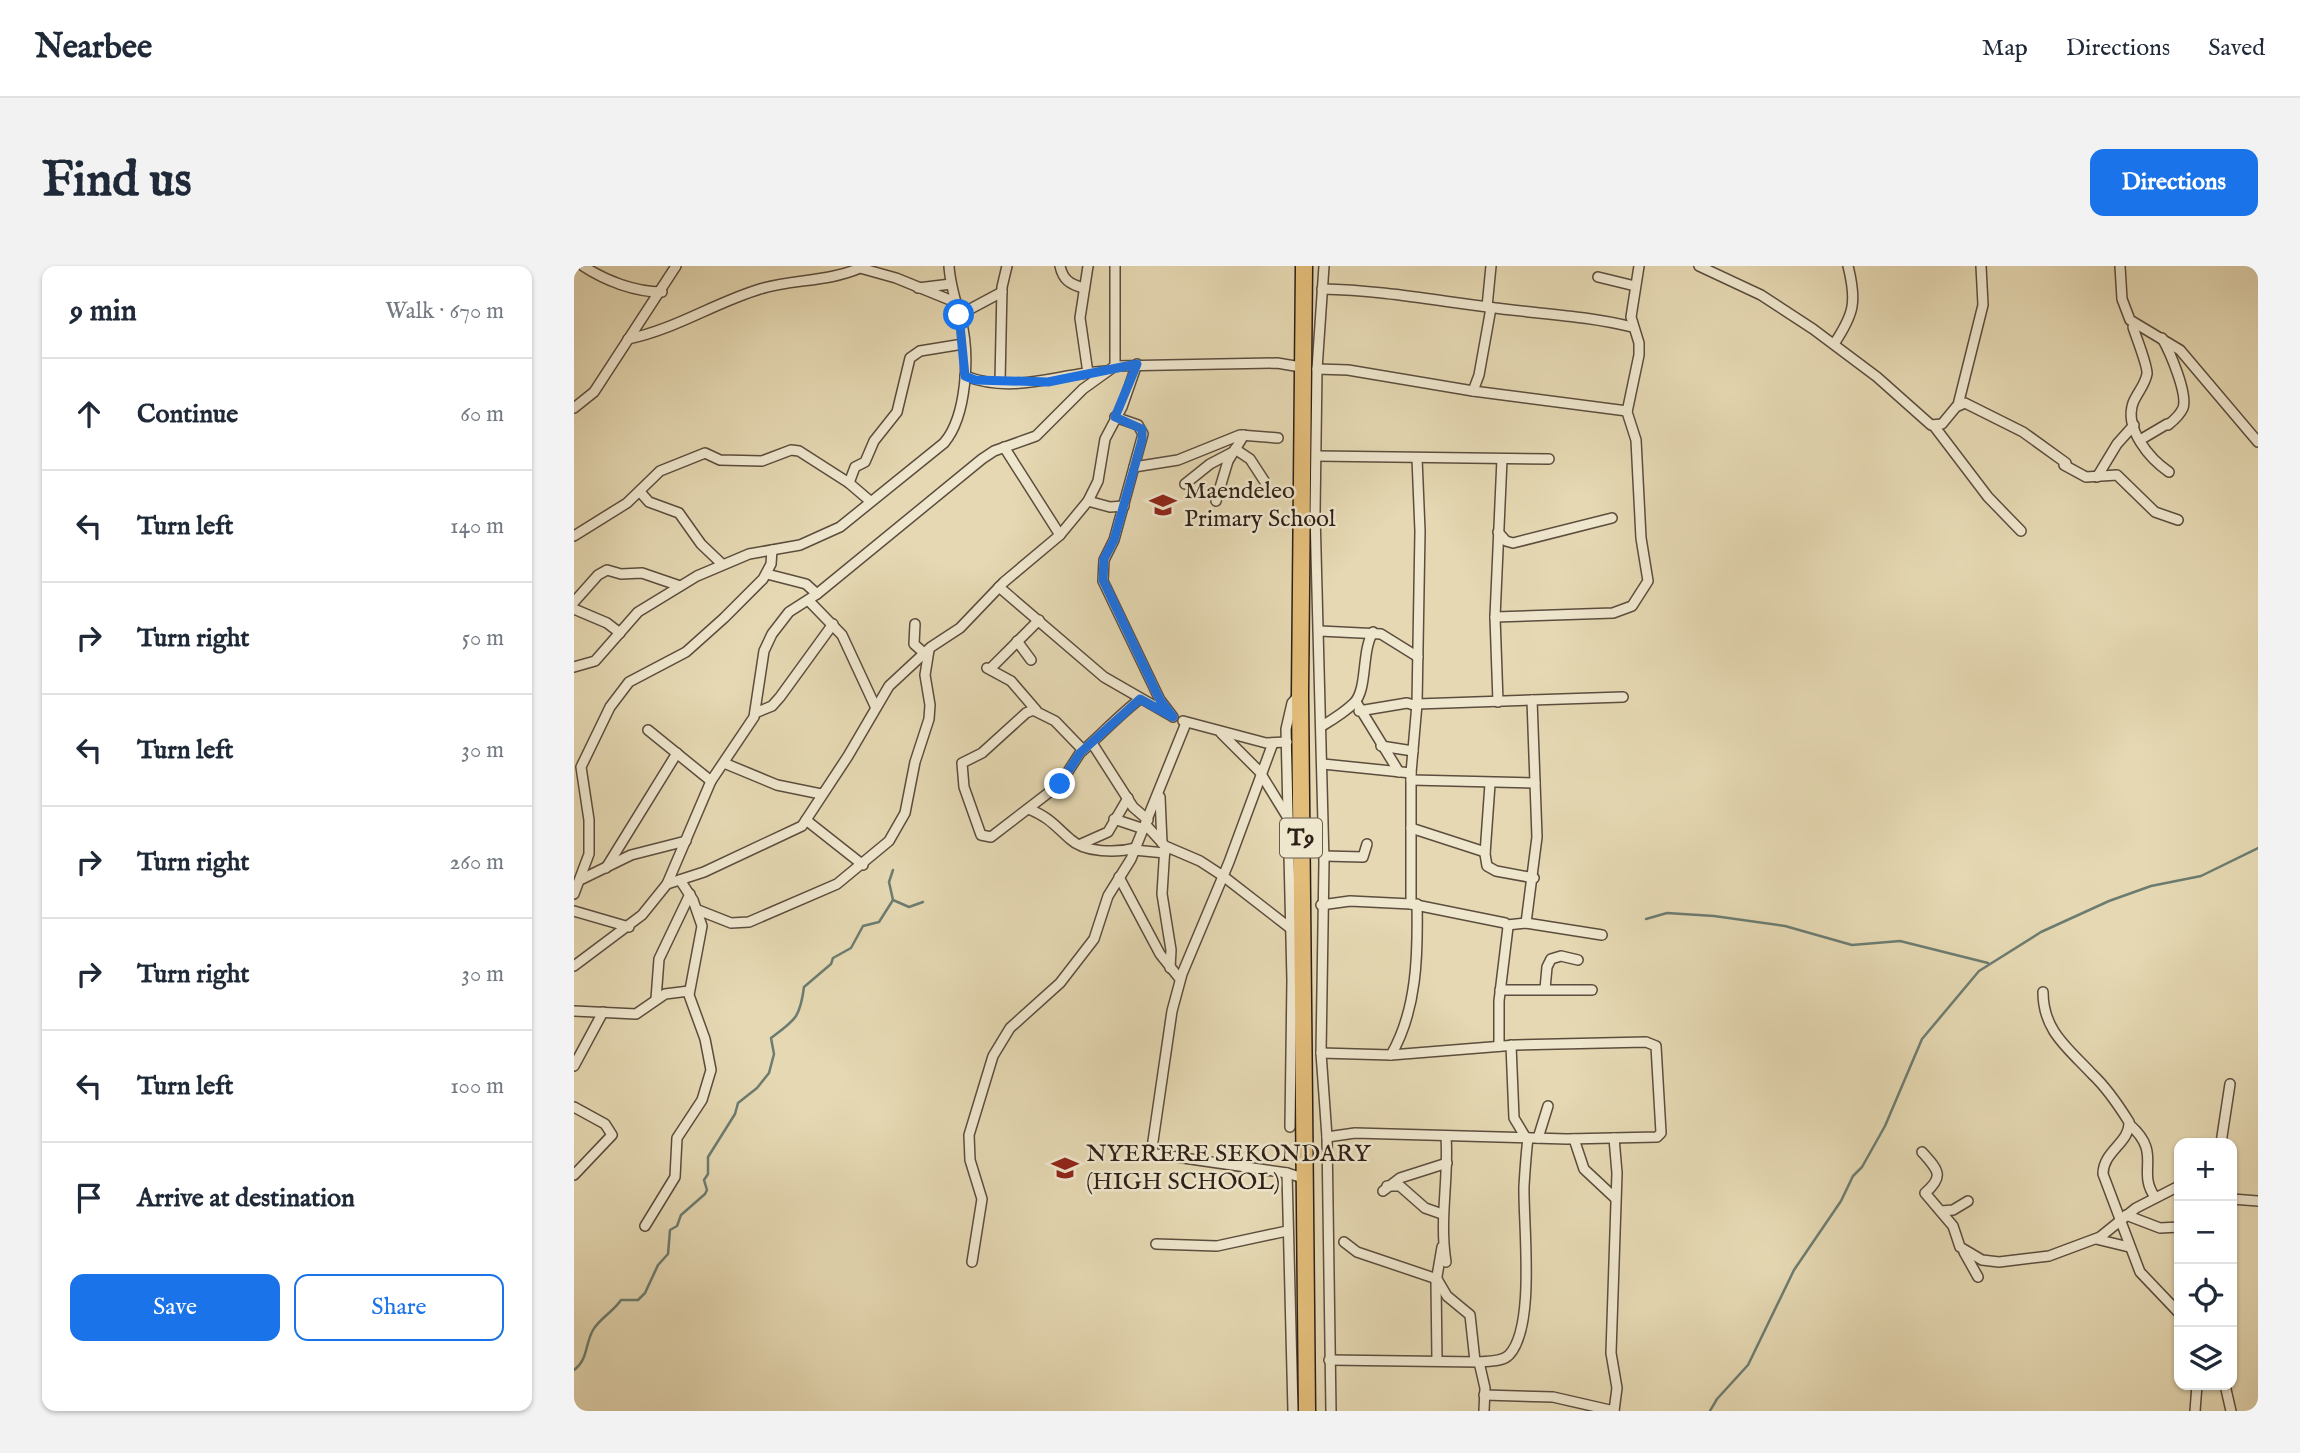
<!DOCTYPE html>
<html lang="en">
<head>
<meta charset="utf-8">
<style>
  body { margin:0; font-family:"IM FELL English",serif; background:#f2f2f3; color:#1f2937 }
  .controls { position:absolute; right:21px; bottom:21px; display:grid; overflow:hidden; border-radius:14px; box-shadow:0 2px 5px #0004 }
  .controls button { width:63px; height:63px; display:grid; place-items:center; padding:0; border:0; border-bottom:2px solid #e0e1e3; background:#fff; color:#1f2937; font:35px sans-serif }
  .stop { position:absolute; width:21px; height:21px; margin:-16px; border:5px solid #1a73e8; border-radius:50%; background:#fff }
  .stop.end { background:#1a73e8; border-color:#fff; box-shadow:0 2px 7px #0008 }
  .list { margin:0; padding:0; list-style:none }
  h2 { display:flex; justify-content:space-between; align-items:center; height:91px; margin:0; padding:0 28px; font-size:30px }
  h2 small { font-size:23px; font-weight:400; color:#747a83 }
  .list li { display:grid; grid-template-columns:46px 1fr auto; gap:21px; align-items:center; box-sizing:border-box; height:112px; padding:0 28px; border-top:2px solid #e0e1e3 }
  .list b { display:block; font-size:26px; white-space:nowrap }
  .list em { font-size:23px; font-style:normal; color:#747a83 }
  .actions { display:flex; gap:14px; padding:21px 28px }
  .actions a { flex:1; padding:16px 0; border:2px solid #1a73e8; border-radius:14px; text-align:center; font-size:24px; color:#1a73e8 }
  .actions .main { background:#1a73e8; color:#fff }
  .icon { flex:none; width:38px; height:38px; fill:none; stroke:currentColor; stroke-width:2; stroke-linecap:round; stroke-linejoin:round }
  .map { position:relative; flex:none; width:1684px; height:1145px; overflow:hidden; border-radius:14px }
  header { display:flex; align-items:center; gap:42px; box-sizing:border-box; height:98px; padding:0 35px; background:#fff; border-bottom:2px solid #e0e1e3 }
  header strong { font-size:33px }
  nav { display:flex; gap:38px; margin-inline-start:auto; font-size:24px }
  .intro { display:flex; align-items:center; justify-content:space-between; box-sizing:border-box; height:168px; padding:0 42px }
  h1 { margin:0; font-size:49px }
  .button { padding:18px 32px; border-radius:14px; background:#1a73e8; color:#fff; font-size:24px; font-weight:700 }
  main { display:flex; gap:42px; padding:0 42px }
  aside { flex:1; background:#fff; border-radius:14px; box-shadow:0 2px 5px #0004 }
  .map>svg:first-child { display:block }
</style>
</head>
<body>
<header>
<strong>Nearbee</strong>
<nav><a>Map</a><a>Directions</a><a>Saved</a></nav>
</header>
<div class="intro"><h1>Find us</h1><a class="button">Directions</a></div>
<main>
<aside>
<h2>9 min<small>Walk · 670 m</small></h2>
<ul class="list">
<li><svg class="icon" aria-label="ahead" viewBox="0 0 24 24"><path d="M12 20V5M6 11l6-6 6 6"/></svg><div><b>Continue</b></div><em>60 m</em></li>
<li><svg class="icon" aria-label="left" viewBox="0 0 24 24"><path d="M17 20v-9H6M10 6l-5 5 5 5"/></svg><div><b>Turn left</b></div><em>140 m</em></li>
<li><svg class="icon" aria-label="right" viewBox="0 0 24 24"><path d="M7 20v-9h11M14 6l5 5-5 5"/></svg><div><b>Turn right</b></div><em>50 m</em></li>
<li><svg class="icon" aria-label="left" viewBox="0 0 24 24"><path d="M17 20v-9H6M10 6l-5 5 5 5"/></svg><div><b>Turn left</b></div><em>30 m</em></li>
<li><svg class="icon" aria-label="right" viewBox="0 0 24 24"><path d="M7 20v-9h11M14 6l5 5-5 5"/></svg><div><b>Turn right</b></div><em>260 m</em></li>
<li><svg class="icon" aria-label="right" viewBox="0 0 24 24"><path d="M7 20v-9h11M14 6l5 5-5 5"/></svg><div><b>Turn right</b></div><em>30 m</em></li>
<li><svg class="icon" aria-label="left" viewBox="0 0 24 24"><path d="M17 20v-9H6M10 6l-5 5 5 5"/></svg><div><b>Turn left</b></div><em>100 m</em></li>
<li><svg class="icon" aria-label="arrive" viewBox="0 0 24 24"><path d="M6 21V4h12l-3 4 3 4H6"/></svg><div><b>Arrive at destination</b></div></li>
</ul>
<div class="actions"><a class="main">Save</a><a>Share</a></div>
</aside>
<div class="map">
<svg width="1684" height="1145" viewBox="0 0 1684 1145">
  <rect width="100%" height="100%" fill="#e5d8b2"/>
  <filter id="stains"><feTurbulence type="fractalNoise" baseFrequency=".00286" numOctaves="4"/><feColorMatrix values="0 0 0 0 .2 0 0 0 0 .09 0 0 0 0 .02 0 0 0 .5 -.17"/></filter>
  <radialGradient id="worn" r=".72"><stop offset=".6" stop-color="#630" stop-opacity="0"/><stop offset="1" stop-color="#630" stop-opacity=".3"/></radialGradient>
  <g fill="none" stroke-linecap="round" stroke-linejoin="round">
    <g stroke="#6c7c70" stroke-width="2.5">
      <polyline points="319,604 315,616 319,634 335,641 349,636"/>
      <polyline points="1072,653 1093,647 1140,650 1211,660 1278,679 1326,675 1414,697"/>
      <path d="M 0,1104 C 14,1094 11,1078 19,1064 C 26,1052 39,1046 47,1034 L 64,1034 L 71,1027 L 84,999 L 94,988 L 96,964 L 103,960 L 107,949 L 131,928 L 133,924 L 130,914 L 134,908 L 134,891 L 161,848 L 164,837 L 183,822 L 195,807 L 200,788 L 197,772 C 221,754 226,752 230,721 L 257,698 L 259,692 L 277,682 L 289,660 L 305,656 L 319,634"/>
      <polyline points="1136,1145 1143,1133 1174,1099 1220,1004 1267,935 1279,910 1288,901 1311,860 1348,773 1405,705 1467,666 1535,635 1577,620 1627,610 1684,582"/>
    </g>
    <g stroke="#5c4d3e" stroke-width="12">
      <g id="street">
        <path d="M 9,0 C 32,15 61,26 88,26"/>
        <path d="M 486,0 C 489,14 496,18 509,22"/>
        <polyline points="514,0 506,52 514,107"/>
        <polyline points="750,0 743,103 741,247 750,596 747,787 753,871 757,1145"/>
        <polyline points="1125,0 1187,29 1239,63 1303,111 1357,159 1368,158 1382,141 1391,137 1449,166 1492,197"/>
        <polyline points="1546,0 1548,33 1556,54 1606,84 1684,176"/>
        <polyline points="1024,11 1061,20"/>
        <polyline points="344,22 377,18"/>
        <path d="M 748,23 C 804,24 859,34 914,41 C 962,48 1011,49 1058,61"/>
        <polyline points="913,41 917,0"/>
        <polyline points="385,49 428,26"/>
        <path d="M 1559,61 C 1562,71 1574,100 1573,108 C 1571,119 1563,127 1559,137 C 1550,163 1576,193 1595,206"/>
        <path d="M 1588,72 C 1596,86 1614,128 1609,142 C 1606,149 1599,155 1594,159"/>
        <path d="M 54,73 C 102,63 140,37 186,23 C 219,13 254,16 286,2 L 322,12 L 381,36"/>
        <path d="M 1260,78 C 1280,48 1283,36 1274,0"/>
        <polyline points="541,100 541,0"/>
        <polyline points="743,103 774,104 899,125 1053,145"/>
        <path d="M 391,110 C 442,129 484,107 533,105"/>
        <polyline points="426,116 428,21 433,0"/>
        <polyline points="899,125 905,109 917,42"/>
        <polyline points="1384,139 1409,39 1407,0"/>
        <polyline points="0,142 20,126 102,0"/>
        <polyline points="541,151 564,159 569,168 540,274 530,294 529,315 586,434 599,451"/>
        <polyline points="1360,160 1414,231 1447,265"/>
        <polyline points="1566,174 1593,158"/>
        <polyline points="430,181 486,269"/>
        <polyline points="661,183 676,193 691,216"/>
        <polyline points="743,190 975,193"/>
        <polyline points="1490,199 1512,211 1543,209 1581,246 1604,254"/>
        <polyline points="560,201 604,194 666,169 704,172"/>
        <polyline points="1523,211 1543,178 1560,159"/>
        <polyline points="275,217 281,201 291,196 300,175 323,146 336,92 346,85 389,78"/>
        <polyline points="611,218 636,198 659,186"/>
        <polyline points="67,227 75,236 105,247 127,278 148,298"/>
        <polyline points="514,235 536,241 550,240"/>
        <polyline points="642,235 654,195 670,169"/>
        <polyline points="924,266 932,275 939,277 1038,252"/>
        <polyline points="0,270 53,237 86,205 131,187 146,194 188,195 217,184 225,185 275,217 296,235"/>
        <polyline points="193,308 232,318 243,328"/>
        <polyline points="425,321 530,411 596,449"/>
        <polyline points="235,335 268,369 301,440"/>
        <polyline points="0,336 24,309 33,304 47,308 68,307 106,320"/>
        <polyline points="0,343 33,357 46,367"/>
        <polyline points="921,351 1039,347 1058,340 1074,315 1067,272 1062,174 1053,146 1065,89 1065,77 1057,51 1065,0"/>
        <polyline points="341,358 340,378 350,387"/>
        <polyline points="746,365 807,368 844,391"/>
        <polyline points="443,375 457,394"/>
        <path d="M 0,401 L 21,395 L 64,346 L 123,310 L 175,288 L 226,279 L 266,261 L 370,177 C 393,150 396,88 387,54 C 382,36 376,19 375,0"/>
        <polyline points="413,402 437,415 462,444"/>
        <polyline points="416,403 465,354"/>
        <polyline points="782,436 825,506"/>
        <polyline points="924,436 921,351 928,193"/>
        <polyline points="843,438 1049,431"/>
        <polyline points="785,445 833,437 843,440"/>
        <polyline points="181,447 198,440 206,431 259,358"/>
        <polyline points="609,455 692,477 713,476"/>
        <path d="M 748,460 C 758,454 772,445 780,437 C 794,423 787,386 799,366"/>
        <polyline points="74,464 137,515"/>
        <polyline points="647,467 687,507"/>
        <polyline points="518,477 559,541 574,554"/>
        <polyline points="807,480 839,485"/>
        <path d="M 509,484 L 481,455 L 459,444 L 452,447 L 408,487 L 388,497 L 390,521 L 407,569 L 417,571 L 486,518 L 506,487 C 526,470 545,449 566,433"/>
        <polyline points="150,497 203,519 247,528"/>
        <polyline points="749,498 837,507"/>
        <polyline points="687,508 714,552"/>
        <polyline points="837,514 961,517"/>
        <polyline points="916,518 911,588 913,600 922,605 960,612"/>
        <polyline points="586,531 588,577"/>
        <path d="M 455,543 C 476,552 480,559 496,573 C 511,587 543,587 561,582"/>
        <polyline points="540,553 570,563"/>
        <polyline points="232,554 289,599"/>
        <polyline points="572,559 591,580 626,595 649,610 716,662"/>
        <polyline points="837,562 911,586"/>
        <polyline points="507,578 534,566 554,532"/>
        <polyline points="591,580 588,628 597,684 596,702"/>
        <polyline points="560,584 591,587"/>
        <polyline points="750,590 789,591 793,578"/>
        <polyline points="32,602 103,487"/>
        <polyline points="545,611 586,688 606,713"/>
        <polyline points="8,613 57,589 112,575"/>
        <polyline points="93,618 130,606 228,560 274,490 315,420 357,381 386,362 430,316 486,269 514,235 524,215 531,173 548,141 563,98"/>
        <polyline points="0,628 15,588 15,554 7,501 36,441 55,416 112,386 150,352 189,313 197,298 198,284"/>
        <polyline points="837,638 837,507 843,438 846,265 843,192"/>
        <polyline points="747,639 776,635 837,638 931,657 934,661 925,735 925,780"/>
        <polyline points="124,644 157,657 175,656 263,618 315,575 331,547 341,496 355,453 356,439 351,409 355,384"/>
        <polyline points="0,645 55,661"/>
        <polyline points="952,657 963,571 958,434"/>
        <polyline points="933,659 952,657 1028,669"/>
        <polyline points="0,700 68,649 93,618 137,515 180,451 190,385 198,368 215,346 243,328 408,193 420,185 462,170 509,123 541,100 703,97 727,101"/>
        <polyline points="971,723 973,701 977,693 987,690 1004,694"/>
        <polyline points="926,724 1018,724"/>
        <path d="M 1469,726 C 1469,765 1494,782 1518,808 C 1532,821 1545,840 1555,856 C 1556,877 1529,885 1529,908 L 1566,1006 L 1605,1047"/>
        <polyline points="82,733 85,693 116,628"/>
        <polyline points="0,745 62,748 91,728 115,725"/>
        <polyline points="937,779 940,852 952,872"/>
        <polyline points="747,787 817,789 942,779 1072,776 1082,780 1087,867 1083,871 993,873 781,867 753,871"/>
        <path d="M 817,789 C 843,744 844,689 843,638"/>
        <polyline points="0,800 29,746"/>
        <polyline points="0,841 31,858 38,869 0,909"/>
        <path d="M 1556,859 C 1589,888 1562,905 1581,931"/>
        <polyline points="716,861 718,714 712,463 718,437 725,429"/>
        <polyline points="964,872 974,840"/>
        <polyline points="1040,872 1043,907 1037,1087 1043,1122 1040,1145"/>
        <polyline points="1000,873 1010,903 1041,932"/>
        <polyline points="1647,877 1656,818"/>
        <polyline points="578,882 598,745 608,708 655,596 699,477"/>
        <path d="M 1348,886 C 1364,904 1371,910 1351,927 L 1379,960 L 1386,981 L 1408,994 L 1425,996 L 1475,990 L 1526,971 L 1562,942 L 1605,920"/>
        <polyline points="575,887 713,907 729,912"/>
        <polyline points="713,907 719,1145"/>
        <polyline points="813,920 826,920 851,942 868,948"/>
        <polyline points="809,925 826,912 873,897"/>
        <polyline points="1658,933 1684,935"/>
        <polyline points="1367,945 1379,944 1394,935"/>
        <polyline points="1552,949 1586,962 1605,961"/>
        <polyline points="71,960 101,911 103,872 128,834 137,804 131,773 115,729 128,660 119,634 106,614"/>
        <polyline points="1522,973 1555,981"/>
        <polyline points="770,976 783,986 863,1013 873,1030 896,1049 901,1095"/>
        <polyline points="582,978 643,980 713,965"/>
        <polyline points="1390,986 1404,1011"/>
        <polyline points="398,996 408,933 396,894 395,869 419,790 436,762 486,717 520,673 534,630 557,593 612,457"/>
        <path d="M 872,996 C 865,953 875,913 872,871"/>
        <path d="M 755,1094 L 905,1096 C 915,1095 928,1096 935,1089 C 962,1061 949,958 950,920 C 951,904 952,888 954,872"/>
        <polyline points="863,1094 862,1016 868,981"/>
        <polyline points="905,1096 911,1122 910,1145"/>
        <polyline points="1651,1119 1657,1145"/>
        <polyline points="910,1129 979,1131 1040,1145"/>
        <polyline points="1621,1145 1623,1119"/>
      </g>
    </g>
    <g stroke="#2e1f17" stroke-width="19">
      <polyline id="highway" points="730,0 726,429 733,1145"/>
    </g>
    <use href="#street" stroke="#eee6cd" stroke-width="9"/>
    <use href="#highway" stroke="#e2bc79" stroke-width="16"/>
  </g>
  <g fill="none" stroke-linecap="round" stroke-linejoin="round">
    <polyline stroke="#1a73e8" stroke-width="9" points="385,49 391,110 401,114 474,116 563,98 541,151 568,163 568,174 540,274 530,293 529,314 586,434 599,451 566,433 506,487 486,518"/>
  </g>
  <defs>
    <g id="school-bare" transform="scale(2.1)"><path d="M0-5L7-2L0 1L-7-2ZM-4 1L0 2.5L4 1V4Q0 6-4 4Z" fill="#8f2418" stroke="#eee6cd" stroke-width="2.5" paint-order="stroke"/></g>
  </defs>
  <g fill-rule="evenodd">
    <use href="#school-bare" x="589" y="239"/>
    <use href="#school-bare" x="491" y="902"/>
  </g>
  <g text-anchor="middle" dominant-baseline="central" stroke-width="5" stroke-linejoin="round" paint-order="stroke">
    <rect fill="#eee6cd" stroke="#685b4e" stroke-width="2" x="706" y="552.5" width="42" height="39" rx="5"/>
    <g font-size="23" font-weight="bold" fill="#2e1f17">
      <text x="727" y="572">T9</text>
    </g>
    <g font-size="24" fill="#2e1f17" stroke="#eee6cd" text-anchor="start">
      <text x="610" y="225">Maendeleo<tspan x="610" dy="28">Primary School</tspan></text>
      <text x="512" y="888">NYERERE SEKONDARY<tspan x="512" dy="28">(HIGH SCHOOL)</tspan></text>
    </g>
  </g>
  <rect width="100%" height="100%" filter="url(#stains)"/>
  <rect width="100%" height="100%" fill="url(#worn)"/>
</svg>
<div class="controls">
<button>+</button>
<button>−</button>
<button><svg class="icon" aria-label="locate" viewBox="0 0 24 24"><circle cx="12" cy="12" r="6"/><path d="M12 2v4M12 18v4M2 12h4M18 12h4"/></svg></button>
<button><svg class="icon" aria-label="layers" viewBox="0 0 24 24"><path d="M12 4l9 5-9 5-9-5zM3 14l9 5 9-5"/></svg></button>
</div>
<div class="stop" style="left:385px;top:49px"></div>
<div class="stop end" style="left:486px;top:518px"></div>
</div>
</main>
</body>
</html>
